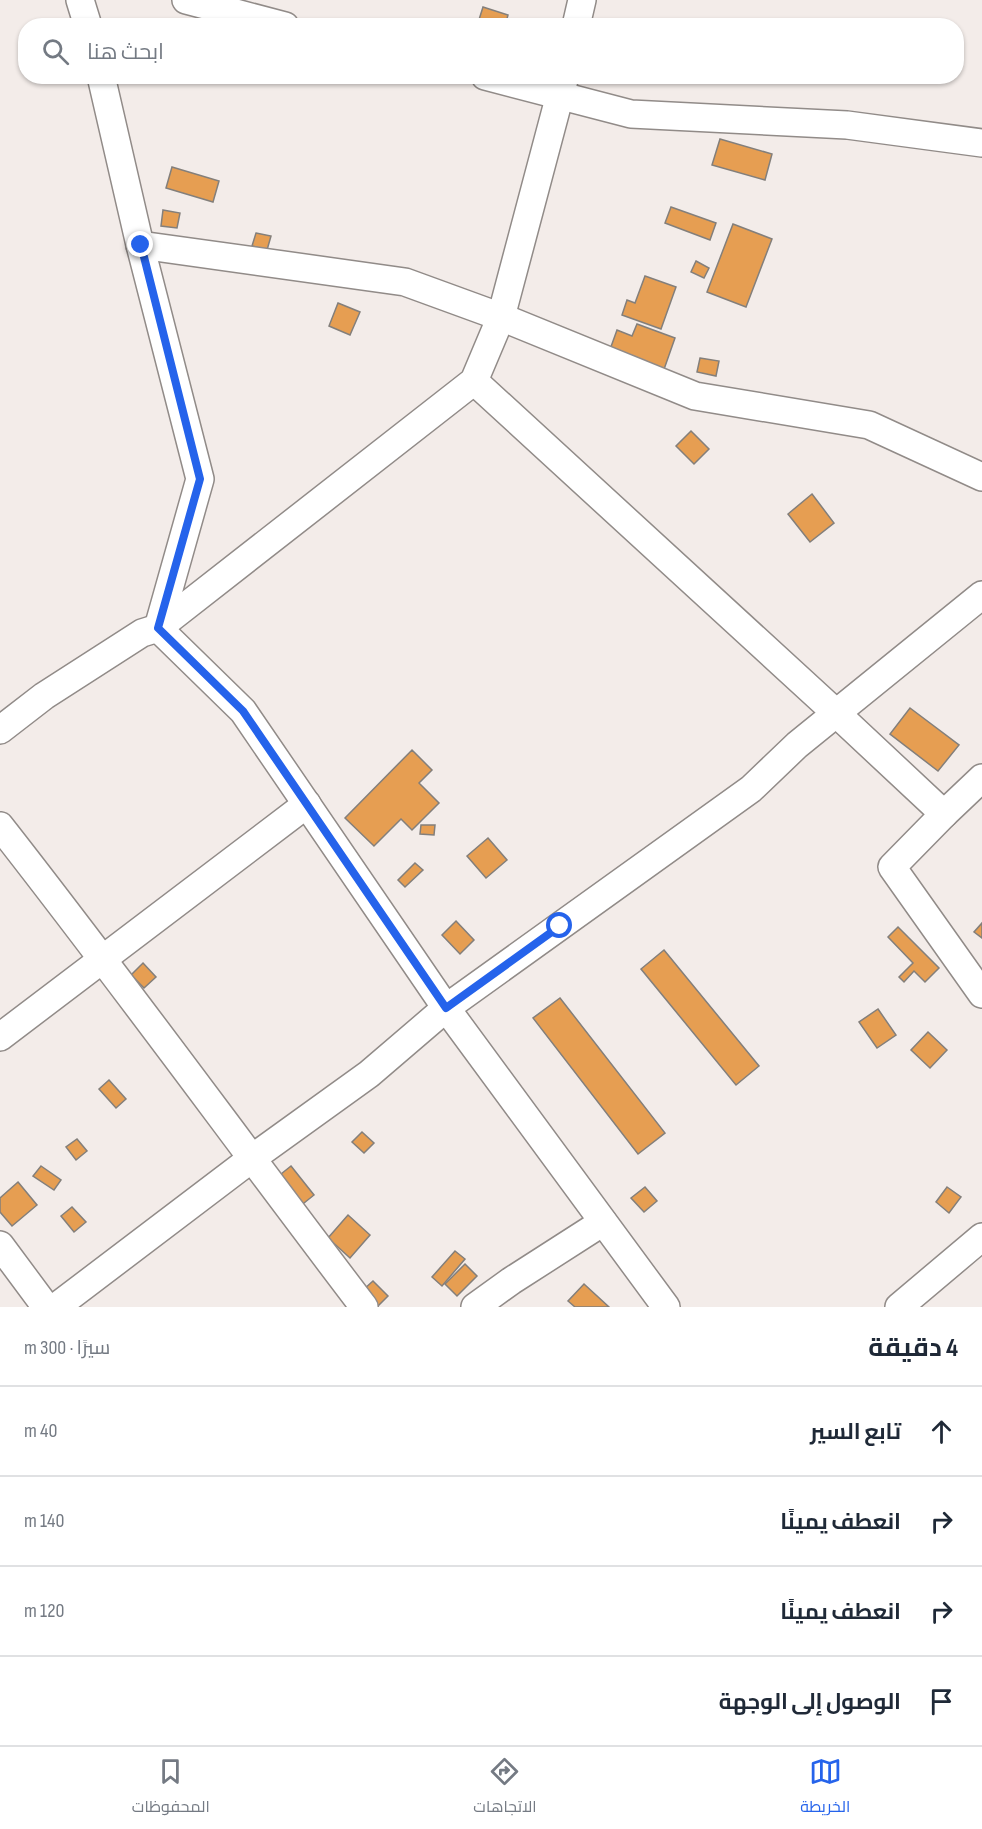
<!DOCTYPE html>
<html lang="ar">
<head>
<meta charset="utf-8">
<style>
  body { margin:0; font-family:"Sofia Sans Condensed",Cairo,sans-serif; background:#f6f6f7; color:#1f2937; direction:rtl }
  .stop { position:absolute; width:18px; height:18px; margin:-14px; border:4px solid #2563eb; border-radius:50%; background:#fff }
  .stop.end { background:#2563eb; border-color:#fff; box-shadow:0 2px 6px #0008 }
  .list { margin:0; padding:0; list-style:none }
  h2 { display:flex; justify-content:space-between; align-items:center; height:78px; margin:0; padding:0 24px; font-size:26px }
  h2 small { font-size:20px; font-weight:400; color:#747a83 }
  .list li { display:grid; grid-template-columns:39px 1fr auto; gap:18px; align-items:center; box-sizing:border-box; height:90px; padding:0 24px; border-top:2px solid #e0e1e3 }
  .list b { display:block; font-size:22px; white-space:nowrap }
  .list em { font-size:20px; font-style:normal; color:#747a83 }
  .icon { flex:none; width:33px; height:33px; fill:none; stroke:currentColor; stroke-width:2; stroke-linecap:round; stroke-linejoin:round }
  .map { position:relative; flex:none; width:982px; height:1307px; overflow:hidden; direction:ltr }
  .search { position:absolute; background:#fff; box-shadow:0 2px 4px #0004; left:18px; right:18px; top:18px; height:66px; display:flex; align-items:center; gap:15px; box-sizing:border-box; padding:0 21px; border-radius:24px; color:#747a83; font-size:22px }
  .sheet { height:438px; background:#fff }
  nav { display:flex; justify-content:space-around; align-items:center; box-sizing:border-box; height:84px; border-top:2px solid #e0e1e3; background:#fff; font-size:16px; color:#747a83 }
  nav a { display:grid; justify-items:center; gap:3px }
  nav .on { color:#2563eb }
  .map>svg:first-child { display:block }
</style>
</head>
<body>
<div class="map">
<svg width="982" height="1307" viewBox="0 0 982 1307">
  <rect width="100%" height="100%" fill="#f3ece9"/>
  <g fill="#e69e52" stroke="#837f7b" stroke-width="1.5">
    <polygon points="483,7 508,15 505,26 477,26"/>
    <polygon points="720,139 772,154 765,180 712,165"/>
    <polygon points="172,167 219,181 213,202 166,188"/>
    <polygon points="671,207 716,223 710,240 665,223"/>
    <polygon points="163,210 180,213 177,228 161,226"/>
    <polygon points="733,224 772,239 746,307 707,292"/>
    <polygon points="256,233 271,236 267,250 252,246"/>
    <polygon points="696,261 709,268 704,278 691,272"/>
    <polygon points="645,276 676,287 661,329 622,315 627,300 635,303"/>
    <polygon points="338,303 360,312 350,335 329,326"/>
    <polygon points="637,324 675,338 662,375 608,355 617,330 632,336"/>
    <polygon points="700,358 719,361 716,376 697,372"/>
    <polygon points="691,431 709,449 694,464 676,446"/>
    <polygon points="812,494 834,523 810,542 788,514"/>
    <polygon points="910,708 959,745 938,771 890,734"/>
    <polygon points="412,750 432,770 419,783 439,803 412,830 401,819 374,846 345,818"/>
    <polygon points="421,825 435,825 434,835 420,834"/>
    <polygon points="488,838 507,860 486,878 467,856"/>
    <polygon points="415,863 423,870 405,887 398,880"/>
    <polygon points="456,921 474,940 460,954 442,935"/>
    <polygon points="982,923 982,938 974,932"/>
    <polygon points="898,927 939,968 925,982 914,971 904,982 899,977 913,963 888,937"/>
    <polygon points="664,950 759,1066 736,1085 641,969"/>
    <polygon points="143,963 156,977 144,988 131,975"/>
    <polygon points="560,998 665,1133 638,1154 533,1018"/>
    <polygon points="878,1009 896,1035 877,1048 859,1022"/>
    <polygon points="928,1032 947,1050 930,1068 911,1050"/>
    <polygon points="109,1080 126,1099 116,1108 99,1089"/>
    <polygon points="362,1132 374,1143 364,1153 352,1142"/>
    <polygon points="77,1139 87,1151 76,1160 66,1147"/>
    <polygon points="41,1166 61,1180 54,1190 33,1176"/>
    <polygon points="291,1166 314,1195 299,1207 276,1178"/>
    <polygon points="18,1182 37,1205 12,1226 0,1212 0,1198"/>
    <polygon points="645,1187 657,1201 644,1212 631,1198"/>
    <polygon points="947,1187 961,1197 949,1213 936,1202"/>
    <polygon points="72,1207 86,1222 74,1232 61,1216"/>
    <polygon points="348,1215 370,1235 350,1258 328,1238"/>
    <polygon points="455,1251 465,1259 442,1286 432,1277"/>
    <polygon points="465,1264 477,1276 457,1296 445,1284"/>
    <polygon points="373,1281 388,1296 378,1306 363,1290"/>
    <polygon points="584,1284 609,1307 575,1307 568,1301"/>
  </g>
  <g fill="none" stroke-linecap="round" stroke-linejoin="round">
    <g stroke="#918b88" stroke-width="30">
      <g id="minor">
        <polyline points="80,0 88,26"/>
        <polyline points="186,0 285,26"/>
        <polyline points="576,26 582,0"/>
        <polyline points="101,76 140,245 200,479 158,628 243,711 446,1008 666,1307"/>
        <polyline points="485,76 631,114 847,125 982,143"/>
        <polyline points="140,245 405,282 501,317 695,396 869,425 982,477"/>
        <polyline points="474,381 836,713 944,814"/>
        <polyline points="0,730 44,696 142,633 158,628 474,381 501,317 565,76"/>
        <polyline points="982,778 944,814 892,867 982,994"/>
        <path d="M 0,826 C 124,984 242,1147 364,1307"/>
        <polyline points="0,1037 307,804"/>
        <polyline points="0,1245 46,1307"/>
        <polyline points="56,1307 251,1159 369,1074 446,1008 751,789 797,745 982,595"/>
        <polyline points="475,1307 511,1281 603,1222"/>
        <polyline points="899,1307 982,1237"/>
      </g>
    </g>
    <use href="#minor" stroke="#fff" stroke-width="27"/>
  </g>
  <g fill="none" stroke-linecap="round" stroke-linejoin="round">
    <polyline stroke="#2563eb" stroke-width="8" points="141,245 200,479 158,628 243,711 446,1008 560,926"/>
  </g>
</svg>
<div class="stop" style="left:560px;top:926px"></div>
<div class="stop end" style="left:141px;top:245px"></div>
<div class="search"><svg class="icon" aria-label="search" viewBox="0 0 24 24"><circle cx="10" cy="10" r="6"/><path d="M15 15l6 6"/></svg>ابحث هنا</div>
</div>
<section class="sheet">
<h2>4 دقيقة<small>سيرًا · 300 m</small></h2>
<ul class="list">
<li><svg class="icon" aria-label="ahead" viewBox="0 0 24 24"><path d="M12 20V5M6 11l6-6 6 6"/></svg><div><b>تابع السير</b></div><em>40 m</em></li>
<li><svg class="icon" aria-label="right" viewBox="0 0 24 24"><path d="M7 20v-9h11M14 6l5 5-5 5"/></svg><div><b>انعطف يمينًا</b></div><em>140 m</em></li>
<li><svg class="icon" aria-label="right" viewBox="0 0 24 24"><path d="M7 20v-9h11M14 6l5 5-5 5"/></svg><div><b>انعطف يمينًا</b></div><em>120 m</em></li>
<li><svg class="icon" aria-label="arrive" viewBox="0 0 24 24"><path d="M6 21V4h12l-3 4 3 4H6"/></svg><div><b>الوصول إلى الوجهة</b></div></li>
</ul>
</section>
<nav>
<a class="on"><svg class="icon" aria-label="map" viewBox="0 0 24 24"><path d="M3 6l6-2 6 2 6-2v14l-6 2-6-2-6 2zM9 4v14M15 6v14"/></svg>الخريطة</a>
<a><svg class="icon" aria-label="directions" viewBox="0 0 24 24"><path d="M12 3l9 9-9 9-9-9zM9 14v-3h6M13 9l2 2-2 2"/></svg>الاتجاهات</a>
<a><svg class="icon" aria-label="saved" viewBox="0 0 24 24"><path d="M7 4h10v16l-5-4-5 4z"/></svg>المحفوظات</a>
</nav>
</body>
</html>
